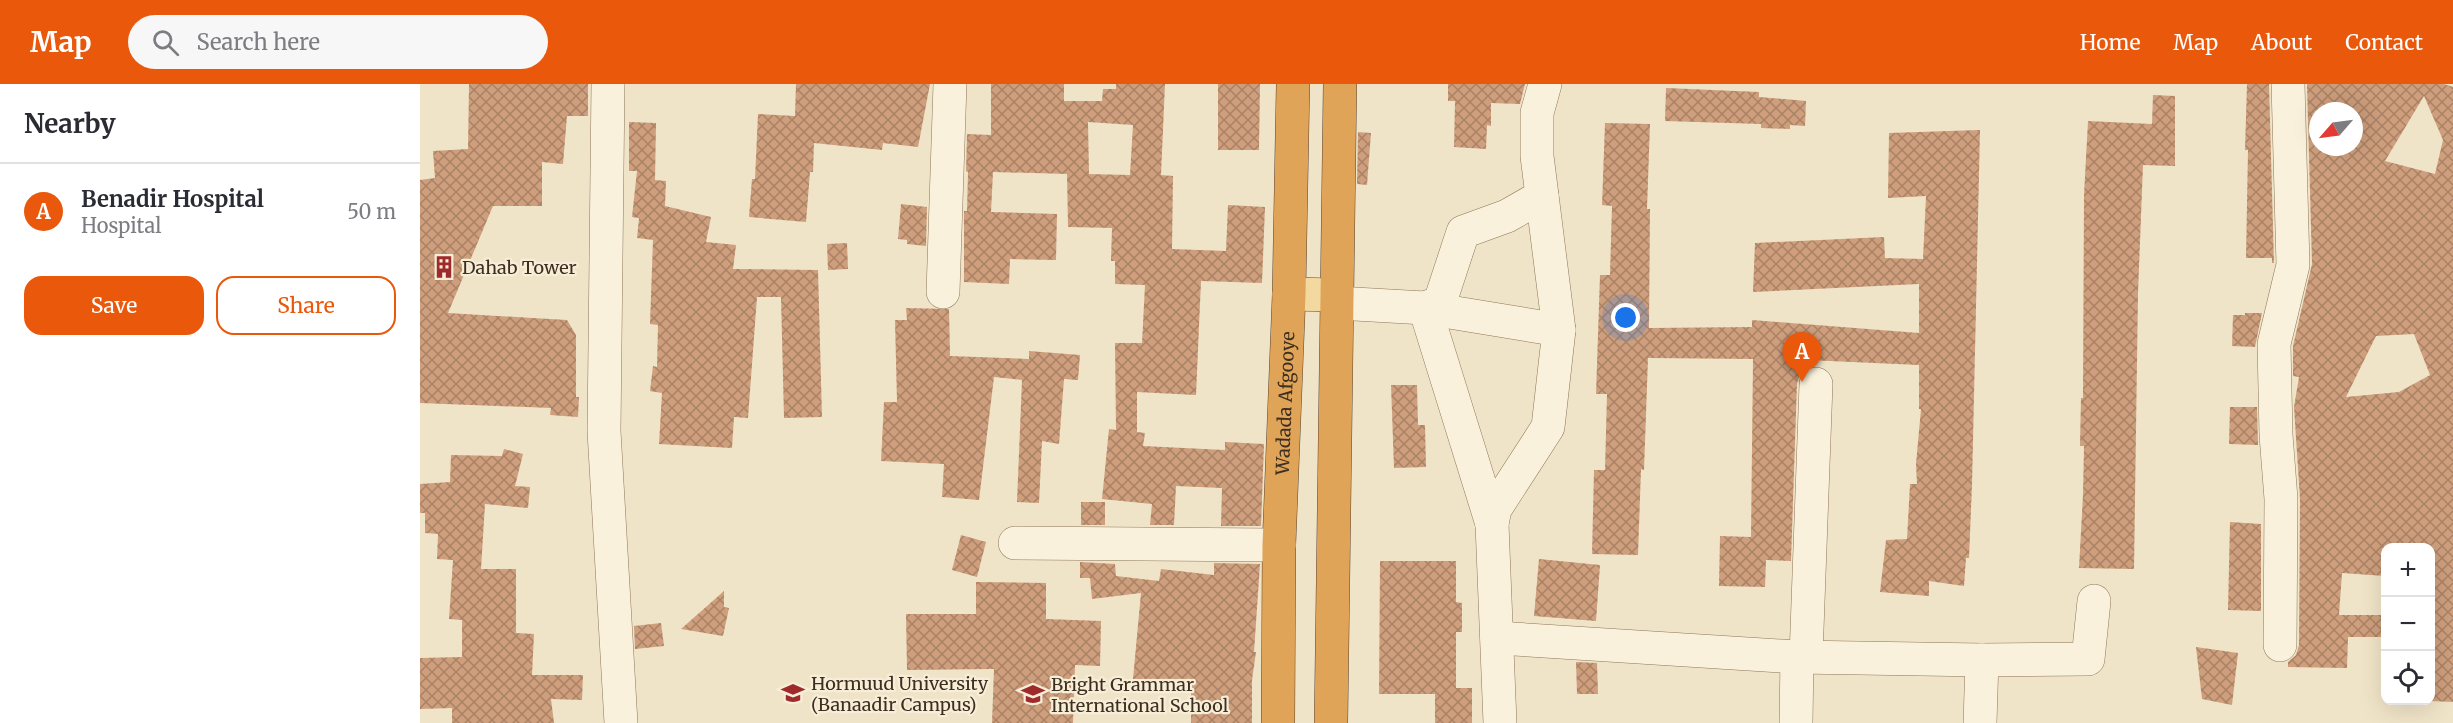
<!DOCTYPE html>
<html lang="en">
<head>
<meta charset="utf-8">
<style>
  body { margin:0; font-family:Merriweather,serif; background:#f7f7f7; color:#2b2b33 }
  .controls { position:absolute; right:18px; bottom:18px; display:grid; overflow:hidden; border-radius:12px; box-shadow:0 6px 24px #0002 }
  .controls button { width:54px; height:54px; display:grid; place-items:center; padding:0; border:0; border-bottom:2px solid #e1e1e2; background:#fff; color:#2b2b33; font:30px sans-serif }
  .compass { position:absolute; left:1889px; top:18px; width:54px; height:54px; border-radius:50%; background:#fff; box-shadow:0 6px 24px #0002; rotate:242deg }
  .you { position:absolute; left:1206px; top:234px; width:21px; height:21px; margin:-15px; border:4px solid #fff; border-radius:50%; background:#1a73e8; box-shadow:0 0 0 9px #1a73e833 }
  .badge { display:grid; place-items:center; width:39px; height:39px; border-radius:50%; background:#ea580c; color:#fff; font-size:20px; font-weight:700 }
  .pin { position:absolute; translate:-50% -50px; filter:drop-shadow(0 2px 3px #0008) }
  .pin::after { content:''; position:absolute; top:32px; width:21px; height:18px; background:inherit; clip-path:polygon(0 0,100% 0,50% 100%) }
  .list { margin:0; padding:0; list-style:none }
  h2 { display:flex; justify-content:space-between; align-items:center; height:78px; margin:0; padding:0 24px; font-size:26px }
  h2 small { font-size:20px; font-weight:400; color:#7c7c81 }
  .list li { display:grid; grid-template-columns:39px 1fr auto; gap:18px; align-items:center; box-sizing:border-box; height:96px; padding:0 24px; border-top:2px solid #e1e1e2 }
  .list b { display:block; font-size:22px; white-space:nowrap }
  .list p { margin:0; font-size:20px; white-space:nowrap; color:#7c7c81 }
  .list em { font-size:20px; font-style:normal; color:#7c7c81 }
  .actions { display:flex; gap:12px; padding:18px 24px }
  .actions a { flex:1; padding:14px 0; border:2px solid #ea580c; border-radius:18px; text-align:center; font-size:21px; color:#ea580c }
  .actions .main { background:#ea580c; color:#fff }
  .icon { flex:none; width:33px; height:33px; fill:none; stroke:currentColor; stroke-width:2; stroke-linecap:round; stroke-linejoin:round }
  .map { position:relative; flex:none; width:2033px; height:639px; overflow:hidden }
  header { display:flex; align-items:center; gap:36px; box-sizing:border-box; height:84px; padding:0 30px; background:#ea580c; color:#fff }
  header strong { font-size:28px }
  nav { display:flex; gap:33px; margin-inline-start:auto; font-size:21px }
  .search { width:420px; height:54px; background:#f7f7f7; display:flex; align-items:center; gap:15px; box-sizing:border-box; padding:0 21px; border-radius:33px; color:#7c7c81; font-size:22px }
  main { display:flex }
  aside { flex:1; background:#fff }
  .map>svg:first-child { display:block }
</style>
</head>
<body>
<header>
<strong>Map</strong>
<div class="search"><svg class="icon" aria-label="search" viewBox="0 0 24 24"><circle cx="10" cy="10" r="6"/><path d="M15 15l6 6"/></svg>Search here</div>
<nav><a>Home</a><a>Map</a><a>About</a><a>Contact</a></nav>
</header>
<main>
<aside>
<h2>Nearby<small></small></h2>
<ul class="list">
<li><span class="badge">A</span><div><b>Benadir Hospital</b><p>Hospital</p></div><em>50 m</em></li>
</ul>
<div class="actions"><a class="main">Save</a><a>Share</a></div>
</aside>
<div class="map">
<svg width="2033" height="639" viewBox="0 0 2033 639">
  <defs>
    <pattern id="building-cross-hatch" width="8" height="8" patternUnits="userSpaceOnUse" patternTransform="scale(1.5)"><rect width="8" height="8" fill="#cf9f7d"/><path d="M0 0l8 8M0 8l8-8" fill="none" stroke="#a98266"/></pattern>
  </defs>
  <rect width="100%" height="100%" fill="#f0e4c8"/>
  <g fill="url(#building-cross-hatch)" fill-rule="evenodd">
    <polygon points="49,0 168,0 168,32 147,32 143,80 122,78 122,122 73,122 28,229 147,236 156,251 156,313 159,313 158,333 130,331 131,324 0,319 0,96 15,94 13,67 48,65"/>
    <polygon points="376,0 510,0 498,63 463,59 462,66 394,59 393,88 390,88 386,138 329,133 332,95 335,95 338,30 375,32"/>
    <path d="M 571,0 L 644,0 L 644,17 L 682,17 L 683,5 L 696,5 L 696,0 L 745,0 L 741,91 L 753,92 L 752,165 L 806,167 L 808,121 L 845,123 L 842,199 L 781,197 L 776,311 L 717,308 L 717,348 L 725,349 L 723,362 L 805,366 L 805,358 L 844,360 L 841,442 L 801,442 L 802,404 L 756,402 L 754,441 L 730,441 L 732,420 L 682,415 L 689,345 L 696,346 L 695,259 L 722,259 L 725,201 L 695,200 L 695,177 L 691,177 L 692,144 L 648,143 L 647,90 L 573,88 L 571,128 L 637,130 L 636,176 L 590,175 L 589,200 L 544,198 L 544,127 L 547,127 L 548,88 L 546,87 L 547,50 L 571,51 ZM 668,38 L 713,41 L 710,91 L 669,90 Z"/>
    <polygon points="798,0 840,0 839,66 798,66"/>
    <polygon points="1028,0 1105,0 1100,20 1071,19 1071,42 1067,41 1066,65 1034,63 1035,17 1028,17"/>
    <polygon points="1827,0 1849,0 1854,179 1852,179 1852,174 1826,174 1828,66 1825,66"/>
    <path d="M 1887,0 L 2024,0 L 2033,3 L 2033,618 L 2010,617 L 2010,464 L 1965,464 L 1965,492 L 1922,489 L 1919,531 L 1965,531 L 1965,553 L 1928,553 L 1927,584 L 1868,583 L 1868,578 L 1876,571 L 1879,561 L 1880,415 L 1874,323 L 1879,293 L 1873,292 L 1873,262 L 1892,180 ZM 2004,12 L 2023,56 L 2015,90 L 1965,77 ZM 1898,27 L 1934,27 L 1934,63 L 1898,63 ZM 1994,250 L 2010,291 L 1979,308 L 1926,313 L 1956,252 Z"/>
    <polygon points="1246,4 1339,8 1339,13 1386,17 1385,42 1370,41 1370,45 1341,44 1341,40 1245,37"/>
    <polygon points="1733,11 1755,12 1755,82 1723,81 1718,209 1714,485 1659,484 1663,411 1664,362 1660,362 1661,314 1663,314 1664,111 1668,37 1732,40"/>
    <polygon points="209,38 236,39 235,96 246,97 245,122 291,133 286,158 316,161 313,185 398,186 402,333 364,334 361,213 337,213 328,334 314,333 312,364 239,360 242,309 230,307 233,282 237,283 238,241 230,240 233,156 217,154 219,134 212,133 217,87 209,87"/>
    <polygon points="1185,39 1230,40 1227,125 1230,125 1229,244 1332,243 1332,236 1499,249 1499,200 1333,208 1335,159 1464,153 1465,174 1503,175 1506,112 1468,114 1469,49 1560,46 1552,401 1549,474 1546,474 1544,502 1509,497 1509,512 1460,508 1466,456 1487,455 1490,400 1497,400 1496,380 1501,325 1499,325 1499,281 1387,276 1386,284 1380,291 1377,299 1371,477 1346,476 1345,503 1299,502 1300,452 1331,453 1333,275 1228,274 1224,386 1221,385 1218,471 1172,470 1174,386 1185,386 1187,310 1176,310 1180,191 1190,191 1192,122 1182,121"/>
    <polygon points="938,48 951,49 947,101 937,100"/>
    <polygon points="481,120 507,123 506,162 487,160 487,156 478,155"/>
    <polygon points="427,159 428,185 408,186 407,160"/>
    <polygon points="486,224 529,225 530,272 609,275 609,267 660,271 658,296 644,295 639,360 622,357 619,419 597,418 602,296 574,293 559,416 522,413 524,380 461,377 464,318 477,318 475,236 487,236"/>
    <polygon points="1825,229 1842,229 1835,263 1812,262 1813,231 1825,231"/>
    <polygon points="971,301 997,301 998,341 1005,341 1006,383 974,384"/>
    <polygon points="1810,323 1837,323 1838,361 1809,360"/>
    <polygon points="84,365 103,370 95,402 110,403 108,424 65,420 61,485 96,485 96,549 114,550 112,591 163,591 162,616 131,615 134,639 32,639 32,624 0,625 0,574 42,573 42,536 29,535 33,476 17,475 18,450 5,449 5,429 0,429 0,400 30,398 31,371 82,372"/>
    <rect x="661" y="418" width="24" height="23"/>
    <polygon points="1810,438 1841,440 1841,527 1808,526"/>
    <polygon points="541,451 566,458 557,493 532,486"/>
    <polygon points="1119,475 1180,481 1176,537 1114,532"/>
    <polygon points="960,477 1036,477 1036,518 1042,519 1042,548 1036,548 1036,604 1052,604 1052,639 1015,639 1015,610 959,610"/>
    <polygon points="660,478 695,480 696,492 739,497 741,485 794,491 794,479 840,480 834,568 836,568 832,596 832,639 771,639 771,595 713,595 721,509 672,515 670,494 660,494"/>
    <polygon points="556,498 626,499 626,535 681,537 680,582 655,581 653,639 572,639 574,585 487,586 486,530 556,530"/>
    <polygon points="304,507 304,523 309,524 303,552 261,545"/>
    <polygon points="241,539 244,562 215,565 214,542"/>
    <polygon points="1776,563 1818,569 1812,621 1782,615"/>
    <polygon points="1156,578 1177,579 1178,610 1157,610"/>
  </g>
  <g fill="none" stroke-linecap="round" stroke-linejoin="round">
    <g stroke="#8d765c" stroke-width="34">
      <g id="minor">
        <polyline points="188,0 184,347 201,639"/>
        <polyline points="523,208 530,0"/>
        <polyline points="917,219 1005,224 1139,246"/>
        <polyline points="1005,224 1072,440"/>
        <polyline points="1005,224 1020,218 1043,148 1087,132 1122,112"/>
        <polyline points="595,459 859,461"/>
        <polyline points="1077,554 1377,573 1562,576 1668,575 1674,517"/>
        <polyline points="1860,561 1861,415 1856,351 1854,260 1873,181 1868,0"/>
        <polyline points="1386,573 1396,300"/>
        <polyline points="1080,639 1072,440 1075,425 1128,343 1139,246 1117,72 1117,29 1125,0"/>
        <polyline points="1376,639 1377,573"/>
        <polyline points="1560,639 1562,576"/>
      </g>
    </g>
    <g stroke="#5b4430" stroke-width="34">
      <polyline id="major" points="869,210 917,211"/>
    </g>
    <g stroke="#5b4430" stroke-width="34">
      <g id="highway">
        <path id="s1" d="M 858,639 L 859,461 L 869,210 L 873,0"/>
        <polyline points="911,639 920,0"/>
      </g>
    </g>
    <use href="#minor" stroke="#faf1dc" stroke-width="33"/>
    <use href="#major" stroke="#f3d9a0" stroke-width="33"/>
    <use href="#highway" stroke="#e0a458" stroke-width="33"/>
  </g>
  <defs>
    <g id="building-bare" transform="scale(1.8)"><path d="M-4-6H4V6H1V3H-1V6H-4ZM-2.5-4.3h1.7v1.8h-1.7ZM.8-4.3h1.7v1.8H.8ZM-2.5-1h1.7V.8h-1.7ZM.8-1h1.7V.8H.8Z" fill="#9e2a2b" stroke="#f7eed8" stroke-width="2.5" paint-order="stroke"/></g>
    <g id="university-bare" transform="scale(1.8)"><path d="M0-5L7-2L0 1L-7-2ZM-4 1L0 2.5L4 1V4Q0 6-4 4Z" fill="#9e2a2b" stroke="#f7eed8" stroke-width="2.5" paint-order="stroke"/></g>
    <g id="school-bare" transform="scale(1.8)"><path d="M0-5L7-2L0 1L-7-2ZM-4 1L0 2.5L4 1V4Q0 6-4 4Z" fill="#9e2a2b" stroke="#f7eed8" stroke-width="2.5" paint-order="stroke"/></g>
  </defs>
  <g fill-rule="evenodd">
    <use href="#building-bare" x="24" y="183"/>
    <use href="#university-bare" x="373" y="609"/>
    <use href="#school-bare" x="613" y="610"/>
  </g>
  <g text-anchor="middle" dominant-baseline="central" stroke-width="4.5" stroke-linejoin="round" paint-order="stroke">
    <g font-size="18" fill="#3d2e20" stroke="#f7eed8" text-anchor="start">
      <text x="42" y="183">Dahab Tower</text>
      <text x="391" y="599">Hormuud University<tspan x="391" dy="21">(Banaadir Campus)</tspan></text>
      <text x="631" y="600">Bright Grammar<tspan x="631" dy="21">International School</tspan></text>
    </g>
    <g font-size="18" fill="#3d2e20" stroke="#f7eed8">
      <text stroke="none"><textPath href="#s1" startOffset="320">Wadada Afgooye</textPath></text>
    </g>
  </g>
</svg>
<div class="controls">
<button>+</button>
<button>−</button>
<button><svg class="icon" aria-label="locate" viewBox="0 0 24 24"><circle cx="12" cy="12" r="6"/><path d="M12 2v4M12 18v4M2 12h4M18 12h4"/></svg></button>
</div>
<svg class="compass" viewBox="-18 -18 36 36"><path d="M0-13l5 13h-10z" fill="#e53935"/><path d="M0 13l5-13h-10z" fill="#7c7c81"/></svg>
<div class="you"></div>
<div class="pin badge" style="left:1382px;top:298px">A</div>
</div>
</main>
</body>
</html>
